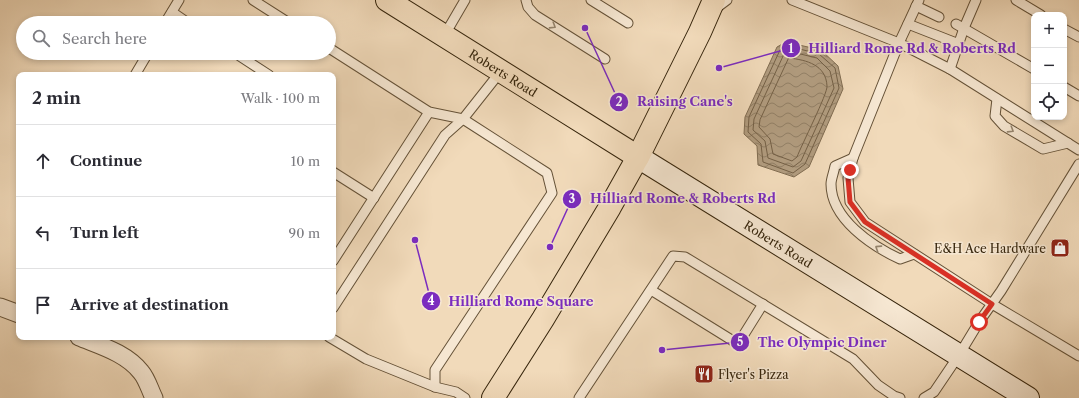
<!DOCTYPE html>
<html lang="en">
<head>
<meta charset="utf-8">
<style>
  body { margin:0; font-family:"Libre Caslon Text",serif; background:#f2f2f3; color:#2b2b33 }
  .controls { position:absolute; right:12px; top:12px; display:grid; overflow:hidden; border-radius:8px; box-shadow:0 2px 6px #0003 }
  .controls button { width:36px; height:36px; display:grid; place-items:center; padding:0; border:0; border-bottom:1px solid #e1e1e2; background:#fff; color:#2b2b33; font:20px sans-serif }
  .stop { position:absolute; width:12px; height:12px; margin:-9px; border:3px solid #d93025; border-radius:50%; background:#fff }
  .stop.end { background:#d93025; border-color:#fff; box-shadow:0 1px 4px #0008 }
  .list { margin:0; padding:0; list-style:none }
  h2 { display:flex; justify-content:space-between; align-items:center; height:52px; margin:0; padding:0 16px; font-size:17px }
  h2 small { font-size:13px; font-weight:400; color:#7c7c81 }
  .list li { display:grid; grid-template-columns:26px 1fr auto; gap:12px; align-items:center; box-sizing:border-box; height:72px; padding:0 16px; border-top:1px solid #e1e1e2 }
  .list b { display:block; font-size:15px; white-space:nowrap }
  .list em { font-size:13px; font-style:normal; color:#7c7c81 }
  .icon { flex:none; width:22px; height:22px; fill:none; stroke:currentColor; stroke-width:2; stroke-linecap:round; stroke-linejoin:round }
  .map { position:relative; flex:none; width:1079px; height:398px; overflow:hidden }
  .search { position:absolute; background:#fff; box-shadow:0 2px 6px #0003; left:16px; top:16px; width:320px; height:44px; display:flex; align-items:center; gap:10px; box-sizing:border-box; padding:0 14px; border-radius:22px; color:#7c7c81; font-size:15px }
  .panel { position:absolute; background:#fff; box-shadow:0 2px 6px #0003; left:16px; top:72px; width:320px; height:268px; border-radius:8px }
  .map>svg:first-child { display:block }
</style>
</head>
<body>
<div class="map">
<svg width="1079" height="398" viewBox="0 0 1079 398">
  <defs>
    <pattern id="water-waves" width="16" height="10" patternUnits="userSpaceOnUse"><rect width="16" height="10" fill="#b19c7f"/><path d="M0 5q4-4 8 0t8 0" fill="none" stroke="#917f66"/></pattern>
  </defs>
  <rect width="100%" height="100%" fill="#f1daba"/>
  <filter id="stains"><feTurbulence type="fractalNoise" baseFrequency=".005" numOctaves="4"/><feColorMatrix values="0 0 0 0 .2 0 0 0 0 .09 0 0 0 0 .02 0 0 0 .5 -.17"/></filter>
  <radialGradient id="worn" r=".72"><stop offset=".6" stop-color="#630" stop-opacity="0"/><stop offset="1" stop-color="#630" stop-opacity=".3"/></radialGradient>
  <polygon fill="url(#water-waves)" stroke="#806c51" points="786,42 821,50 838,66 843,89 809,167 794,177 758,165 757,146 744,134 745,117 777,47"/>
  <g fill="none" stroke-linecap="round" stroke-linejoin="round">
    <g stroke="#746046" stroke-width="1">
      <polygon points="788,46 819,54 835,68 839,88 805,164 793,173 763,162 761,144 748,132 749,117 780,50"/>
      <polygon points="788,51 817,58 830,71 834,88 801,161 793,167 768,158 765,141 753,130 754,119 784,54"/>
      <path d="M 789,58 C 807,60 826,65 827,86 C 828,93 801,146 797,157 L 792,161 L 773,154 L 770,139 L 759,127 L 760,120 Z"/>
    </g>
    <g stroke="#655238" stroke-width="11">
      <g id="lane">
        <polyline points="253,0 289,23"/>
        <polyline points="526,0 528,7 535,15 605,59"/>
        <polyline points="591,0 628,23"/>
        <polyline points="792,0 899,43 950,69 1079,150"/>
        <polyline points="919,0 899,43 853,158 848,178 850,202 865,222 992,304 1079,356"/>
        <polyline points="1016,0 1041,15"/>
        <polyline points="916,6 939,17"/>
        <polyline points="715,9 727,0"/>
        <polyline points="172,12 188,23"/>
        <polyline points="165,23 179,0"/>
        <polyline points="908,24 959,44"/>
        <polyline points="956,24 1034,69"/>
        <polyline points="1064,29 1079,37"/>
        <polyline points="444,36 465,0"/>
        <polyline points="329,48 429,112 463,119 547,173 552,193 435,370 435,387"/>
        <polyline points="235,53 269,75"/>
        <polyline points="950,69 964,28 976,0"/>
        <polyline points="135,75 148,53"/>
        <polyline points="1064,87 1079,96"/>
        <polyline points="997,99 995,116 1004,126 1043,149 1068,143"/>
        <path d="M 853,158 L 835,166 C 834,172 831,179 831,184 C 831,219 872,246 900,259 L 914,254"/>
        <polyline points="333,172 374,198"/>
        <polyline points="333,261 429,112"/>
        <polyline points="651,290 738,344 763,304"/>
        <polyline points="333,308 445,135 463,119 501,71"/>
        <polyline points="329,337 366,359 435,387 456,392 465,398"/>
        <polyline points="579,398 673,256 685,257 853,359 878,385 894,396 900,398"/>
        <polyline points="924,398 934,392 959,355 979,322 1001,291 1079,164"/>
      </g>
    </g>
    <g stroke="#655238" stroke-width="19">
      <g id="street">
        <polyline points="0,307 19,314"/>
        <path d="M 79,337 C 101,346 126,353 141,372 C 147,379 150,390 154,398"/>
      </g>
    </g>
    <g stroke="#36250c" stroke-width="24">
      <g id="secondary">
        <path id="s1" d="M 638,157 L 1028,398"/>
      </g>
    </g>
    <g stroke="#36250c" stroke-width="24">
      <g id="primary">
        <path id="s2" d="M 387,0 L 638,157"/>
        <polyline points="493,398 543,319 610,207 638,157 700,32 714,0"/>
      </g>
    </g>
    <use href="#lane" stroke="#f6e7d2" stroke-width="9"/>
    <use href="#street" stroke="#f6e7d2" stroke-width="17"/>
    <use href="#secondary" stroke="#f6e7d2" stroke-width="22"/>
    <use href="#primary" stroke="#f1daba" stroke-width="22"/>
  </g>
  <defs><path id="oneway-chevron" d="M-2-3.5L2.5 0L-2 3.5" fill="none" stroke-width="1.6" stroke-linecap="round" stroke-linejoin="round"/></defs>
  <g stroke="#96866f">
    <use href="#oneway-chevron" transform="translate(553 26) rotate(32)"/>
    <use href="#oneway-chevron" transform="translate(1011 130) rotate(32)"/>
    <use href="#oneway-chevron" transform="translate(878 248) rotate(-147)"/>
  </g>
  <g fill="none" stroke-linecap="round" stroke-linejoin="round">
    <polyline stroke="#d93025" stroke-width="5" points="850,170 848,178 850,202 865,222 992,304 979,322"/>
  </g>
  <defs>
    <g id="shop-square" transform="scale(1)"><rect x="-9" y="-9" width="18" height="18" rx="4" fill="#8f2418" stroke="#f6e7d2"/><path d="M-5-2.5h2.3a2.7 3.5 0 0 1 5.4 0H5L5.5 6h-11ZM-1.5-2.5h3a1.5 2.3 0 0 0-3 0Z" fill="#fff"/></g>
    <g id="restaurant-square" transform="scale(1)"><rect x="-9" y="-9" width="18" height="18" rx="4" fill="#8f2418" stroke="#f6e7d2"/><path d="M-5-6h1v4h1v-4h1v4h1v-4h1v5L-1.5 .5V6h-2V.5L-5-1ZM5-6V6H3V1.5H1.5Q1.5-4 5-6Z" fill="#fff"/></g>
  </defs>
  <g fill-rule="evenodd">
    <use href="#shop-square" x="1060" y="248"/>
    <use href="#restaurant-square" x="704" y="374"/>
  </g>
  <g text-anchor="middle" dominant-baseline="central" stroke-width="3" stroke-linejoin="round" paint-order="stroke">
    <g font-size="12" fill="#36250c" stroke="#f6e7d2">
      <text stroke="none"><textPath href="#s2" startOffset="137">Roberts Road</textPath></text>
      <text stroke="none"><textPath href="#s1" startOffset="165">Roberts Road</textPath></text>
    </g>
    <g font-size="12" fill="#36250c" stroke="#f6e7d2" text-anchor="end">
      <text x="1046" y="248">E&amp;H Ace Hardware</text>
      <text x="718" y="374" text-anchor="start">Flyer's Pizza</text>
    </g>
  </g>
  <path fill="none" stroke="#7b2cbf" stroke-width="1.5" d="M719 68L791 48M585 28L619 102M550 247L572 199M415 240L431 301M662 350L740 342"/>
  <g fill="#7b2cbf" stroke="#f6e7d2" stroke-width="1.5">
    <circle cx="719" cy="68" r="4"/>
    <circle cx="585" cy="28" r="4"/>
    <circle cx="550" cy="247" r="4"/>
    <circle cx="415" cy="240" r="4"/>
    <circle cx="662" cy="350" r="4"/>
    <circle cx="791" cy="48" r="10"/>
    <circle cx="619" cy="102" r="10"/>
    <circle cx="572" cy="199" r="10"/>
    <circle cx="431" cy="301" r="10"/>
    <circle cx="740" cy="342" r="10"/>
  </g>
  <g font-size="12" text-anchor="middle" font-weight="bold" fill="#fff">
    <text x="791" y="53">1</text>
    <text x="619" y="106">2</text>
    <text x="572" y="203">3</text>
    <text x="431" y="305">4</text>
    <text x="740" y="346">5</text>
  </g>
  <g font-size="13" text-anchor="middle" font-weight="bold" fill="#7b2cbf" stroke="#f6e7d2" stroke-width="3" stroke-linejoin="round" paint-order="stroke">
    <text x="912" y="53">Hilliard Rome Rd &amp; Roberts Rd</text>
    <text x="685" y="106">Raising Cane's</text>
    <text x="683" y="203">Hilliard Rome &amp; Roberts Rd</text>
    <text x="521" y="306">Hilliard Rome Square</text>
    <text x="822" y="347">The Olympic Diner</text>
  </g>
  <rect width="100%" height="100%" filter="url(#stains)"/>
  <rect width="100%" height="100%" fill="url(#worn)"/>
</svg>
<div class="controls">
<button>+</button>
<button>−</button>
<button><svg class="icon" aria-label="locate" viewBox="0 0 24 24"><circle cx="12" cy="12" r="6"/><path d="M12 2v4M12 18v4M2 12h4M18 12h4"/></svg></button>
</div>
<div class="stop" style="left:979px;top:322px"></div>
<div class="stop end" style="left:850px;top:170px"></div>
<div class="search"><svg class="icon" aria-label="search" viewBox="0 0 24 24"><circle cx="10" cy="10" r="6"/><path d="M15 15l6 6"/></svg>Search here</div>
<section class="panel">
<h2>2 min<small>Walk · 100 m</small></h2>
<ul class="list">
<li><svg class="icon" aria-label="ahead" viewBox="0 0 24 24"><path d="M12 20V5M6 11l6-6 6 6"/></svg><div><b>Continue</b></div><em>10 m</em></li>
<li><svg class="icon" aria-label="left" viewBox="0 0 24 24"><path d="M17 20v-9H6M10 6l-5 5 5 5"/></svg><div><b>Turn left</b></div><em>90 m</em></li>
<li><svg class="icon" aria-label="arrive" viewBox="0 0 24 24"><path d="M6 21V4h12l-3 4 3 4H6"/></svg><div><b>Arrive at destination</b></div></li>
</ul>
</section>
</div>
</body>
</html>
